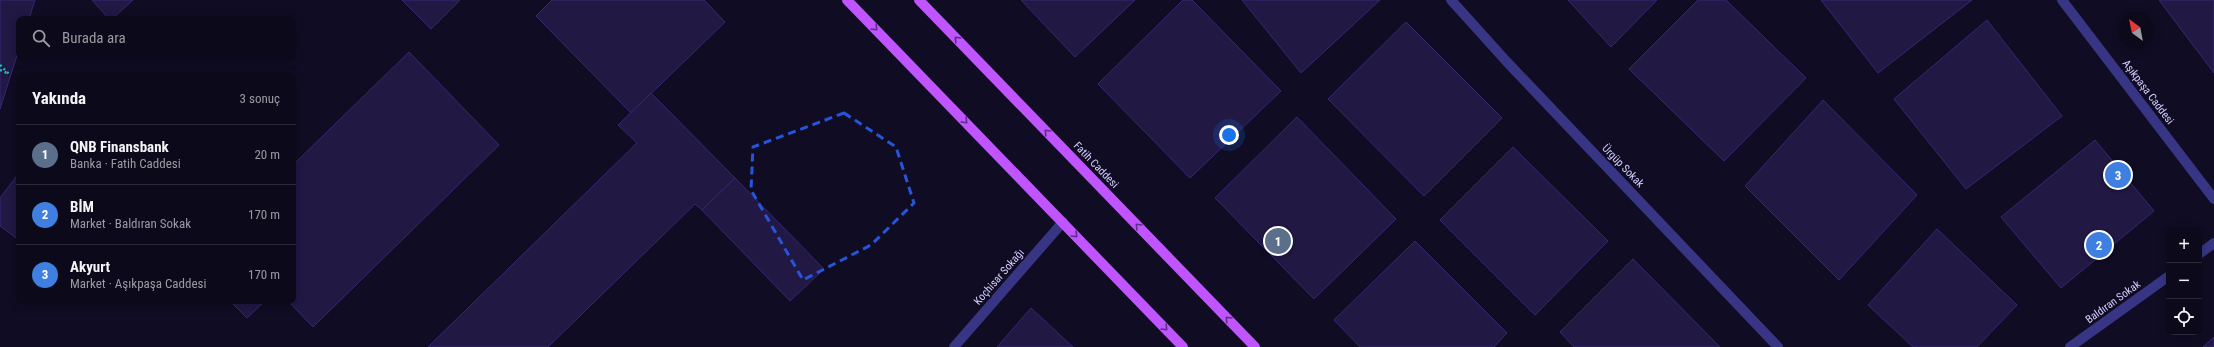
<!DOCTYPE html>
<html lang="tr">
<head>
<meta charset="utf-8">
<style>
  body { margin:0; font-family:"Roboto Condensed",sans-serif; background:#151223; color:#f1f3f6 }
  .controls { position:absolute; right:12px; bottom:12px; display:grid; overflow:hidden; border-radius:8px; box-shadow:0 2px 10px #0003 }
  .controls button { width:36px; height:36px; display:grid; place-items:center; padding:0; border:0; border-bottom:1px solid #2c2a39; background:#0c091a; color:#f1f3f6; font:20px sans-serif }
  .compass { position:absolute; left:2118px; top:12px; width:36px; height:36px; border-radius:50%; background:#0c091a; box-shadow:0 2px 10px #0003; rotate:328deg }
  .you { position:absolute; left:1229px; top:135px; width:14px; height:14px; margin:-10px; border:3px solid #fff; border-radius:50%; background:#1a73e8; box-shadow:0 0 0 6px #1a73e833 }
  .badge { display:grid; place-items:center; width:26px; height:26px; border-radius:50%; background:#00e0f9; color:#fff; font-size:13px; font-weight:700 }
  .pin { position:absolute; translate:-50% -50%; border:2px solid #fff; box-shadow:0 1px 4px #0006 }
  .list { margin:0; padding:0; list-style:none }
  h2 { display:flex; justify-content:space-between; align-items:center; height:52px; margin:0; padding:0 16px; font-size:17px }
  h2 small { font-size:13px; font-weight:400; color:#9a9aa2 }
  .list li { display:grid; grid-template-columns:26px 1fr auto; gap:12px; align-items:center; box-sizing:border-box; height:60px; padding:0 16px; border-top:1px solid #2c2a39 }
  .list b { display:block; font-size:15px; white-space:nowrap }
  .list p { margin:0; font-size:13px; white-space:nowrap; color:#9a9aa2 }
  .list em { font-size:13px; font-style:normal; color:#9a9aa2 }
  .icon { flex:none; width:22px; height:22px; fill:none; stroke:currentColor; stroke-width:2; stroke-linecap:round; stroke-linejoin:round }
  .map { position:relative; flex:none; width:2214px; height:347px; overflow:hidden }
  .search { position:absolute; background:#0c091a; box-shadow:0 2px 10px #0003; left:16px; top:16px; width:280px; height:44px; display:flex; align-items:center; gap:10px; box-sizing:border-box; padding:0 14px; border-radius:8px; color:#9a9aa2; font-size:15px }
  .panel { position:absolute; background:#0c091a; box-shadow:0 2px 10px #0003; left:16px; top:72px; width:280px; height:232px; border-radius:8px }
  .map>svg:first-child { display:block }
</style>
</head>
<body>
<div class="map">
<svg width="2214" height="347" viewBox="0 0 2214 347">
  <rect width="100%" height="100%" fill="#100c23"/>
  <g fill="#211844" stroke="#372872">
    <polygon points="0,0 35,0 29,19 19,19 19,49 0,109"/>
    <polygon points="92,0 133,0 112,19 109,19"/>
    <polygon points="402,0 460,0 431,29"/>
    <polygon points="552,0 704,0 725,22 631,113 536,16"/>
    <polygon points="1021,0 1135,0 1075,57"/>
    <polygon points="1183,0 1192,0 1281,91 1190,178 1098,84"/>
    <polygon points="1242,0 1380,0 1301,73"/>
    <polygon points="1568,0 1657,0 1611,47"/>
    <polygon points="1698,0 1726,0 1806,78 1724,161 1629,69"/>
    <polygon points="1821,0 1972,0 1878,73"/>
    <polygon points="2159,0 2214,0 2214,73"/>
    <polygon points="1987,20 2062,116 1966,189 1894,99"/>
    <polygon points="1406,22 1502,118 1424,196 1328,99"/>
    <polygon points="409,52 499,145 313,327 288,301 293,301 293,165"/>
    <polygon points="651,93 735,178 702,210 695,204 548,347 428,347 637,143 618,125"/>
    <polygon points="1823,100 1917,195 1839,280 1745,186"/>
    <polygon points="1297,117 1396,219 1314,299 1215,198"/>
    <polygon points="2095,140 2154,211 2061,288 2001,217"/>
    <polygon points="1513,147 1608,241 1535,315 1440,220"/>
    <polygon points="19,173 19,240 0,226 0,198"/>
    <polygon points="735,178 824,269 790,301 702,210"/>
    <polygon points="1937,229 2017,305 1977,347 1913,347 1868,305"/>
    <polygon points="1415,241 1507,333 1494,347 1360,347 1334,320"/>
    <polygon points="1633,259 1720,347 1574,347 1560,332"/>
    <polygon points="230,301 265,301 247,318"/>
    <polygon points="1031,308 1073,347 997,347"/>
    <polygon points="2214,337 2214,347 2203,347"/>
  </g>
  <g fill="none" stroke-linecap="round" stroke-linejoin="round">
    <g stroke="#28b9b1" stroke-width="2.5" stroke-dasharray="2 3" stroke-linecap="butt">
      <polyline points="0,65 9,74"/>
      <polyline points="0,70 7,73"/>
    </g>
    <g stroke="#383584" stroke-width="10">
      <polyline points="1451,0 1507,62 1778,347"/>
      <polyline points="2062,0 2214,199"/>
      <polyline points="2199,254 2214,243"/>
      <polyline points="954,347 1063,222"/>
      <polyline points="2070,347 2169,276"/>
    </g>
    <g stroke="#c055ff" stroke-width="10">
      <polyline points="847,0 1183,347"/>
      <polyline points="919,0 1255,347"/>
    </g>
  </g>
  <defs><path id="oneway-chevron" d="M-2-3.5L2.5 0L-2 3.5" fill="none" stroke-width="1.6" stroke-linecap="round" stroke-linejoin="round"/></defs>
  <g stroke="#5f2d86">
    <use href="#oneway-chevron" transform="translate(875 28) rotate(46)"/>
    <use href="#oneway-chevron" transform="translate(957 39) rotate(-134)"/>
    <use href="#oneway-chevron" transform="translate(965 121) rotate(46)"/>
    <use href="#oneway-chevron" transform="translate(1047 132) rotate(-134)"/>
    <use href="#oneway-chevron" transform="translate(1138 226) rotate(-134)"/>
    <use href="#oneway-chevron" transform="translate(1075 235) rotate(46)"/>
    <use href="#oneway-chevron" transform="translate(1228 319) rotate(-134)"/>
    <use href="#oneway-chevron" transform="translate(1165 328) rotate(46)"/>
  </g>
  <path fill="none" stroke="#2654da" stroke-width="3" stroke-dasharray="8 5" stroke-linejoin="round" d="M 844,113 L 896,147 L 914,203 L 871,245 L 803,280 L 751,190 L 753,147 Z"/>
  <g text-anchor="middle" dominant-baseline="central" stroke-width="3.5" stroke-linejoin="round" paint-order="stroke">
    <g font-size="11" fill="#d4ceff" stroke="#100c23">
      <text transform="translate(2148 92) rotate(53)">Aşıkpaşa Caddesi</text>
      <text transform="translate(1096 165) rotate(46)">Fatih Caddesi</text>
      <text transform="translate(1623 166) rotate(46)">Ürgüp Sokak</text>
      <text transform="translate(999 277) rotate(-49)">Koçhisar Sokağı</text>
      <text transform="translate(2113 302) rotate(-36)">Baldıran Sokak</text>
    </g>
  </g>
</svg>
<div class="controls">
<button>+</button>
<button>−</button>
<button><svg class="icon" aria-label="locate" viewBox="0 0 24 24"><circle cx="12" cy="12" r="6"/><path d="M12 2v4M12 18v4M2 12h4M18 12h4"/></svg></button>
</div>
<svg class="compass" viewBox="-18 -18 36 36"><path d="M0-13l5 13h-10z" fill="#e53935"/><path d="M0 13l5-13h-10z" fill="#9a9aa2"/></svg>
<div class="you"></div>
<div class="pin badge" style="left:1278px;top:241px;background:#5c6f8a">1</div>
<div class="pin badge" style="left:2099px;top:245px;background:#3f7fe0">2</div>
<div class="pin badge" style="left:2118px;top:175px;background:#3f7fe0">3</div>
<div class="search"><svg class="icon" aria-label="search" viewBox="0 0 24 24"><circle cx="10" cy="10" r="6"/><path d="M15 15l6 6"/></svg>Burada ara</div>
<section class="panel">
<h2>Yakında<small>3 sonuç</small></h2>
<ul class="list">
<li><span class="badge" style="background:#5c6f8a">1</span><div><b>QNB Finansbank</b><p>Banka · Fatih Caddesi</p></div><em>20 m</em></li>
<li><span class="badge" style="background:#3f7fe0">2</span><div><b>BİM</b><p>Market · Baldıran Sokak</p></div><em>170 m</em></li>
<li><span class="badge" style="background:#3f7fe0">3</span><div><b>Akyurt</b><p>Market · Aşıkpaşa Caddesi</p></div><em>170 m</em></li>
</ul>
</section>
</div>
</body>
</html>
